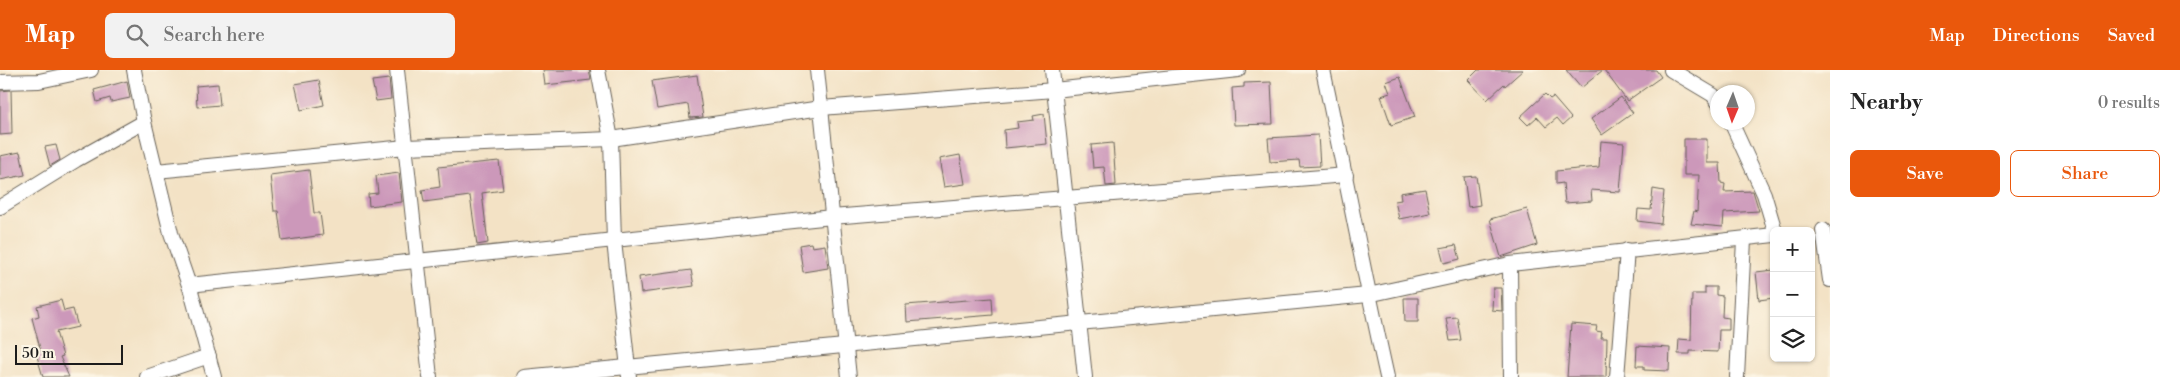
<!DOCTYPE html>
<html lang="en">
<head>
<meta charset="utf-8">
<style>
  body { margin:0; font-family:"Libre Bodoni",serif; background:#f2f2f2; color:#222 }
  .controls { position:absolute; right:15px; bottom:15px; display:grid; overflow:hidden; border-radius:8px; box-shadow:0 1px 4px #0004 }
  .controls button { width:45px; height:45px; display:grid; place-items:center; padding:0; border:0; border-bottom:1px solid #e0e0e0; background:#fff; color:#222; font:25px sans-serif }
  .compass { position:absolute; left:1710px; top:15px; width:45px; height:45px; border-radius:50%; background:#fff; box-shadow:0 1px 4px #0004; rotate:182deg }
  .scale { position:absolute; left:15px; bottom:12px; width:108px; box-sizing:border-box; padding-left:5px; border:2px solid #1c1c1c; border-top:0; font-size:14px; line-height:18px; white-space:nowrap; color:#1c1c1c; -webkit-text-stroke:4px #fcf5e5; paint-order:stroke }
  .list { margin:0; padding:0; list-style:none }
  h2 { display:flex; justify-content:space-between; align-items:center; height:65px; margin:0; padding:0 20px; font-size:21px }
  h2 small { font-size:16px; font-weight:400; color:#767676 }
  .actions { display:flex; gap:10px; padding:15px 20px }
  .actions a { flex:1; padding:11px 0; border:1px solid #ea580c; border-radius:8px; text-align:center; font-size:18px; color:#ea580c }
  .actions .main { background:#ea580c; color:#fff }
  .icon { flex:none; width:28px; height:28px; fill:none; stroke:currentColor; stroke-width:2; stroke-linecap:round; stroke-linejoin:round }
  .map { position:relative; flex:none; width:1830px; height:307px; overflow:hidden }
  header { display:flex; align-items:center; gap:30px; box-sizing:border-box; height:70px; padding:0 25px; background:#ea580c; color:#fff }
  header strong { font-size:24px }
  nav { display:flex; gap:28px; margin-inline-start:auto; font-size:18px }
  .search { width:350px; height:45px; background:#f2f2f2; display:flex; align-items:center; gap:12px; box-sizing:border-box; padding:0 18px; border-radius:8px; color:#767676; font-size:19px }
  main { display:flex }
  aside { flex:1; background:#fff }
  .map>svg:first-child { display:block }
</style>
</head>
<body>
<header>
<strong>Map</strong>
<div class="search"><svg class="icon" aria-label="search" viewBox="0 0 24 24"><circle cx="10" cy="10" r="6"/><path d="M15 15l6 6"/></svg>Search here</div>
<nav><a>Map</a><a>Directions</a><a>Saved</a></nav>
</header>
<main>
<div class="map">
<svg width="1830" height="307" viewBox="0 0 1830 307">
  <rect width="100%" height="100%" fill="#fcf5e5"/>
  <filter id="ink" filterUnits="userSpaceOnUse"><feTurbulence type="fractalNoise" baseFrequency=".02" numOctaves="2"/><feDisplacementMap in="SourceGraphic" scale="10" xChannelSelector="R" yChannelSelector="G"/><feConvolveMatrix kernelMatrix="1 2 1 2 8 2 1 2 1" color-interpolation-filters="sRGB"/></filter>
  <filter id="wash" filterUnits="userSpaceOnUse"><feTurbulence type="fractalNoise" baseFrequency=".0096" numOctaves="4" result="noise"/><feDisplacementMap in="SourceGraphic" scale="20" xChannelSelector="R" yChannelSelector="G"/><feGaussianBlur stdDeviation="1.12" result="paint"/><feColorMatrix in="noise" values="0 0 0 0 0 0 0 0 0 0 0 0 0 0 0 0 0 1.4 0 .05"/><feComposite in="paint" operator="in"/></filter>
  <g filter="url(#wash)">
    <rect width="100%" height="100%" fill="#f3e2c5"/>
    <g id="blocks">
      <g fill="#cc98ba">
        <polygon points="543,0 589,0 591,10 545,15"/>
        <polygon points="1478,0 1523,0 1505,16 1504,14 1487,30 1468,10"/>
        <polygon points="1566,0 1603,0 1581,18"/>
        <polygon points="1604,0 1656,0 1661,7 1627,31"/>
        <polygon points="697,5 703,47 690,48 688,34 657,39 652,11"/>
        <polygon points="1400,7 1415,47 1391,55 1381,26 1390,23 1386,12"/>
        <polygon points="389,9 391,29 376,31 372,11"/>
        <polygon points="319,10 324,35 301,40 295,14"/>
        <polygon points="127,11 130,28 111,32 110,28 97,32 94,20"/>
        <polygon points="1271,12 1273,54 1234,55 1232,18 1244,17 1244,13"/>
        <polygon points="218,14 220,35 197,37 196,16"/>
        <polygon points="11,20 12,64 0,65 0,21"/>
        <polygon points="1545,24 1550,29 1553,27 1571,48 1563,55 1557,48 1546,57 1537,47 1528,55 1520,47"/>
        <polygon points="1621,27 1633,43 1602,65 1591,49"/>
        <polygon points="1044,44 1047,74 1005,78 1004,60 1018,58 1017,52 1034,50 1033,46"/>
        <polygon points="1318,65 1320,96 1300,97 1299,90 1270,92 1268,68"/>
        <polygon points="1684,69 1707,69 1707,93 1720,93 1721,113 1725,114 1724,122 1753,121 1759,141 1724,143 1723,157 1691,154 1694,141 1697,142 1699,105 1684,105"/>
        <polygon points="1601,71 1624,73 1620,122 1591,120 1592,131 1565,133 1563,113 1556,114 1556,101 1599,97"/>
        <polygon points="1113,73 1116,115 1106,116 1104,97 1093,98 1091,75"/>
        <polygon points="56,75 60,90 50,96 45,77"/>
        <polygon points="20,82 25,105 0,110 0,86"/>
        <polygon points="960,85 965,114 944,117 939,89"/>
        <polygon points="499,91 503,120 482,123 488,173 477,175 470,126 424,132 422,120 440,117 438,97"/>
        <polygon points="309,100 314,143 320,143 323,165 282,171 278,141 274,141 270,105"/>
        <polygon points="399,103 402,132 369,136 368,124 378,123 376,106"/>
        <polygon points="1476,106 1480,135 1468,137 1464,107"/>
        <polygon points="1425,119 1430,143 1399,149 1395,131 1401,130 1400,123"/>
        <polygon points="1653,119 1664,121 1661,154 1637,151 1638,139 1651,140"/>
        <polygon points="1527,139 1537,175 1501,187 1490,149"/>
        <polygon points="811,173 812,177 825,175 828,198 803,202 799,175"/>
        <polygon points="1456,175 1460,189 1444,193 1440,178"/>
        <polygon points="691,200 694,216 641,223 639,207"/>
        <polygon points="1774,200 1774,228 1759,230 1756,202"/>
        <polygon points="1705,217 1716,217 1716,225 1723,226 1722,247 1729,248 1729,260 1719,260 1718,282 1690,281 1690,284 1678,284 1679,269 1691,270 1692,224 1705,224"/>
        <polygon points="1493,218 1501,218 1502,241 1492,240"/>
        <polygon points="992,228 993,245 907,252 906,235"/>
        <polygon points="1404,228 1418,228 1418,252 1405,252"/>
        <polygon points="61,230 64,241 73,239 78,257 56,262 63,286 60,287 69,307 43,307 36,283 41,282 32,248 39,246 37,236"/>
        <polygon points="1457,247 1461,270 1450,271 1446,248"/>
        <polygon points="1571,254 1597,256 1596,261 1602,262 1601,268 1607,268 1606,307 1567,307"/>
        <polygon points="1637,276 1670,278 1669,301 1644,300 1644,296 1636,296"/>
      </g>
    </g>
  </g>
  <g filter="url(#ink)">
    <use href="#blocks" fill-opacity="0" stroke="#676157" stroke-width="1"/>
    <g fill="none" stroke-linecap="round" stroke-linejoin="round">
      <g stroke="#676157" stroke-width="16">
        <g id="minor">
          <polyline points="134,0 144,52 171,163 191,221 214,307"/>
          <polyline points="397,0 430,307"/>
          <polyline points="598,0 611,69 614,171 629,307"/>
          <polyline points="817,0 849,307"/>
          <polyline points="1052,0 1085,307"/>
          <path d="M 1323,0 C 1345,102 1364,205 1387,307"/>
          <polyline points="1671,0 1713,25 1718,32"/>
          <polyline points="0,12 39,11 91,0"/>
          <polyline points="1731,52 1764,124 1775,161"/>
          <polyline points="156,101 406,77 611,69 821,38 1054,20 1238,0"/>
          <polyline points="0,137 76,90 144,52"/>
          <polyline points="1823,160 1830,210"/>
          <polyline points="1510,194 1511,307"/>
          <polyline points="189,215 832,147 1346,105"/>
          <polyline points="147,307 209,286"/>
          <polyline points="524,307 1368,225 1510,194 1774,165"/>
          <polyline points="1617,307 1627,180"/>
          <polyline points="1737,307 1744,170"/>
        </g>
      </g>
      <use href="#minor" stroke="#fff" stroke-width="14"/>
    </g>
  </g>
</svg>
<div class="controls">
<button>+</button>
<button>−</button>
<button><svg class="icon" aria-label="layers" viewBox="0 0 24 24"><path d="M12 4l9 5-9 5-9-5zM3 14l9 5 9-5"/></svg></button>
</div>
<svg class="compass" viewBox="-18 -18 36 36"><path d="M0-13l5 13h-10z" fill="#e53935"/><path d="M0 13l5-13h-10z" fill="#767676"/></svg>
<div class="scale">50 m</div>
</div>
<aside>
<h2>Nearby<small>0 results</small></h2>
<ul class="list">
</ul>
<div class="actions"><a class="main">Save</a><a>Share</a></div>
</aside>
</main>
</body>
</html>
